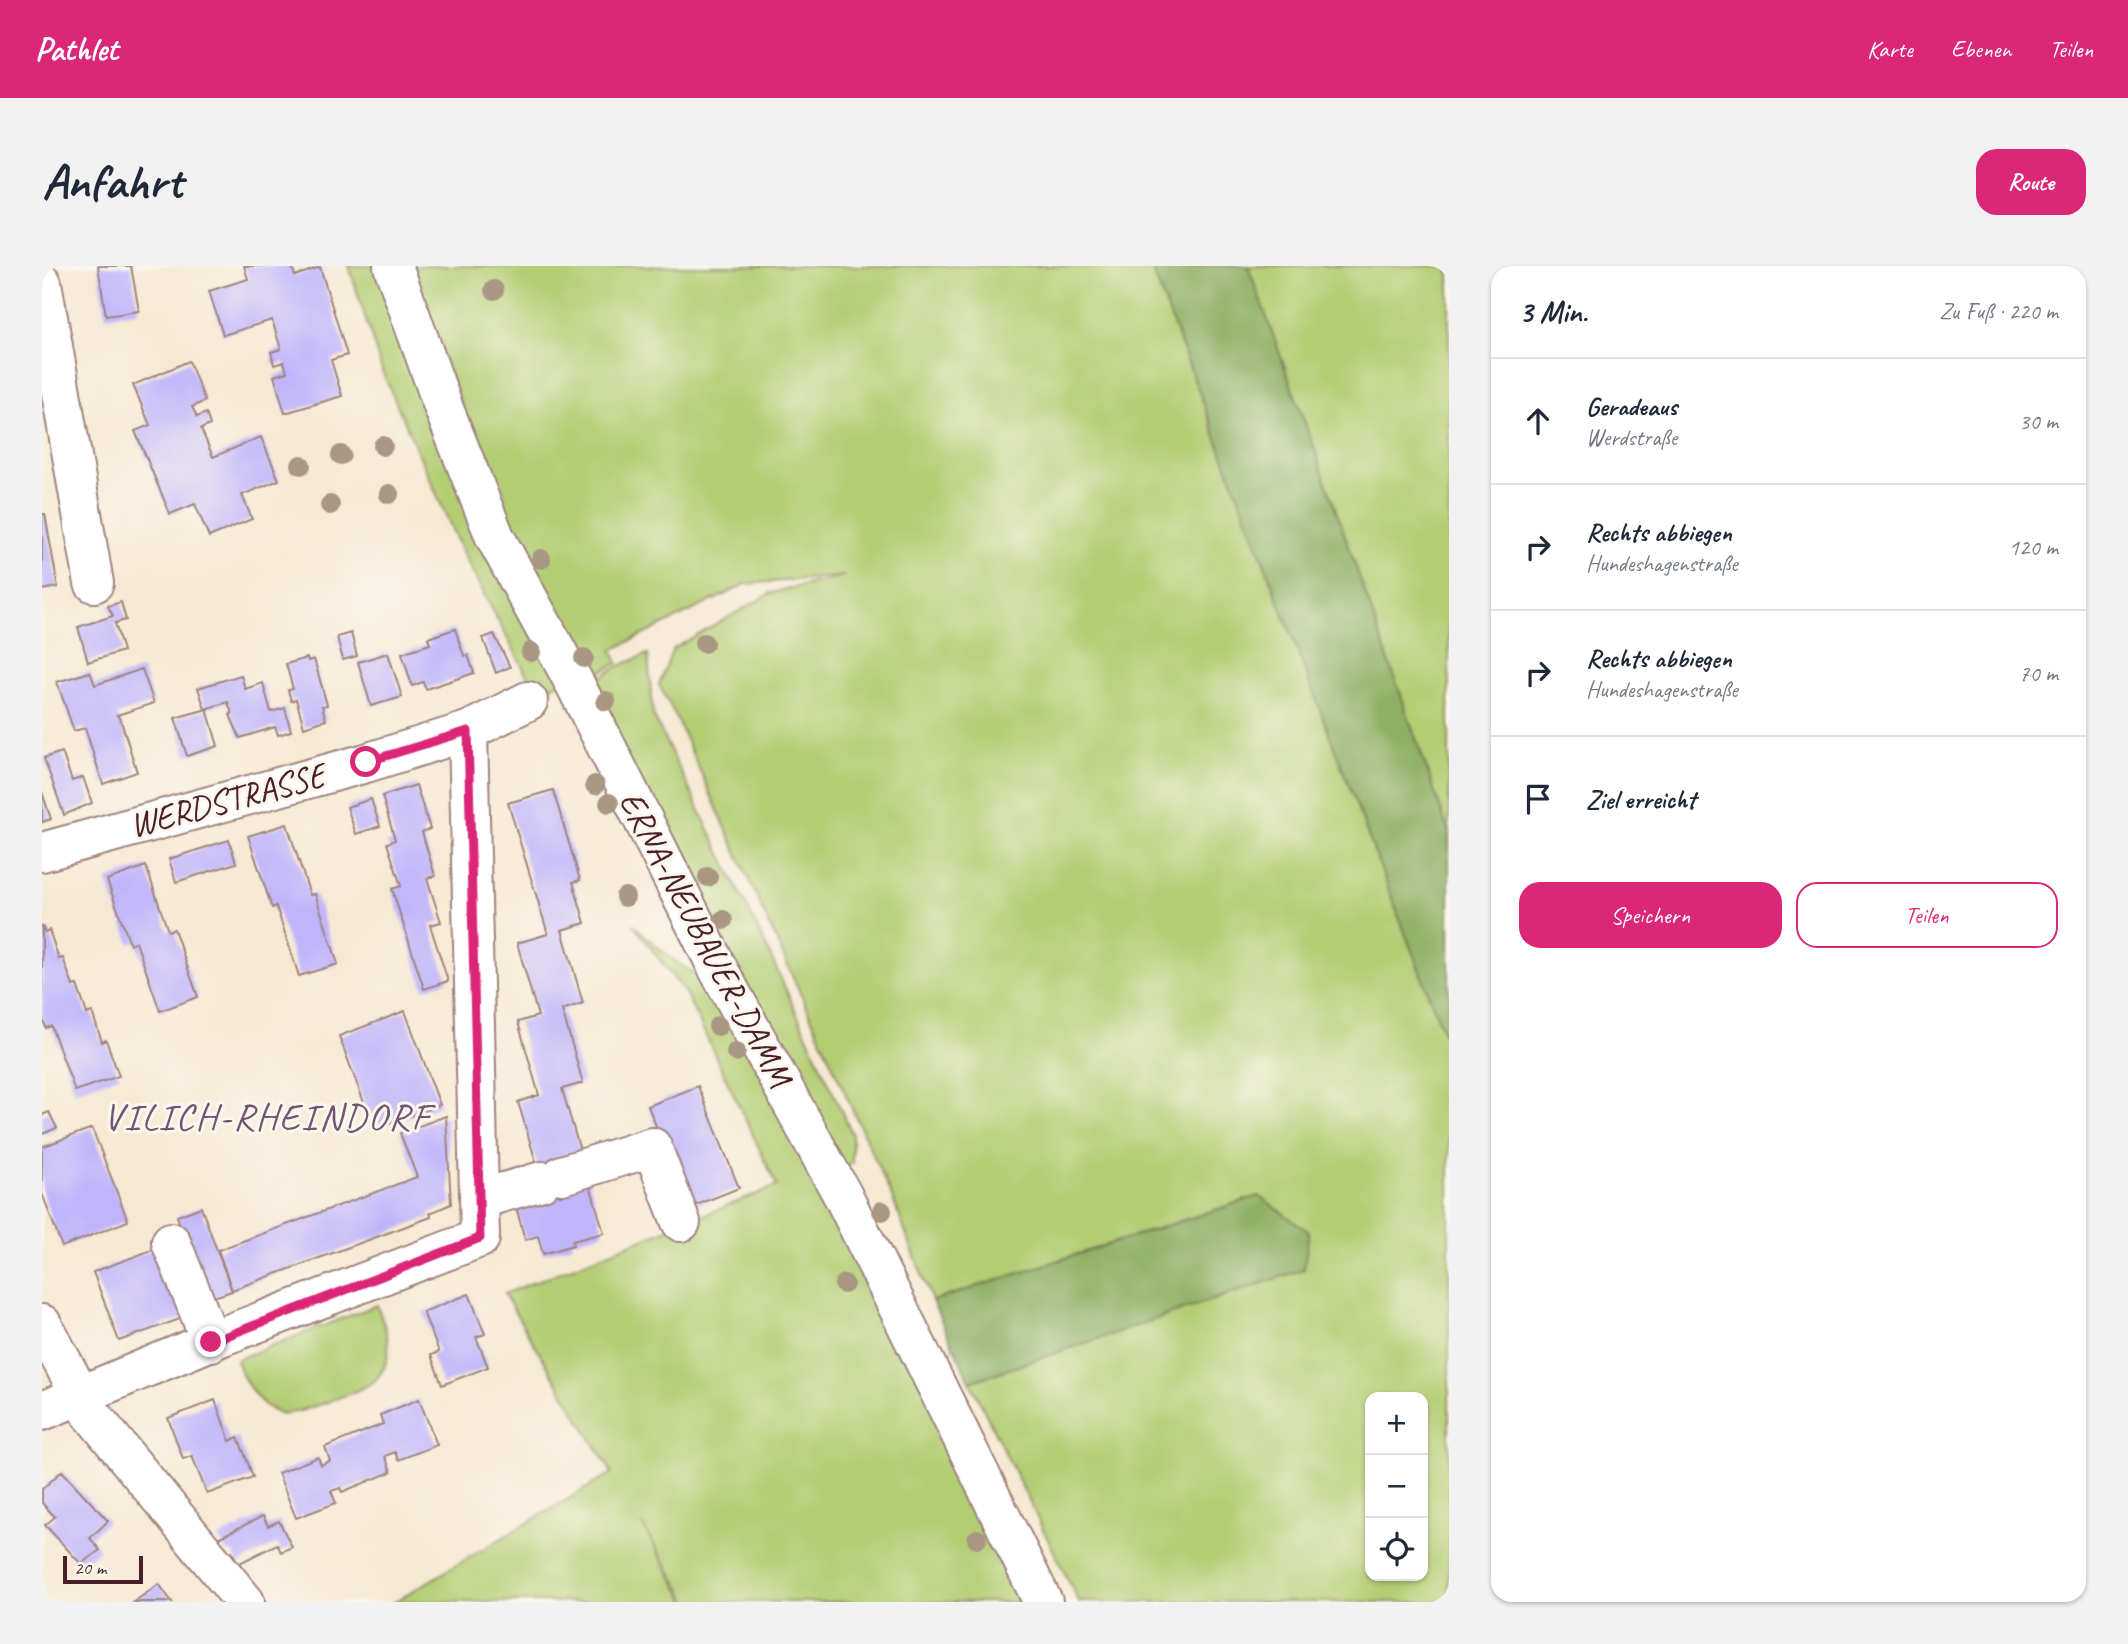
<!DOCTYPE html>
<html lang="de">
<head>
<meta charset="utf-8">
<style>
  body { margin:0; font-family:Caveat,sans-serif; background:#f2f2f3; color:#1f2937 }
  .controls { position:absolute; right:21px; bottom:21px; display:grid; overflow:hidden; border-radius:14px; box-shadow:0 2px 5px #0004 }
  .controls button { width:63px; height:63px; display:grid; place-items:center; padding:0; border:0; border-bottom:2px solid #e0e1e3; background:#fff; color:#1f2937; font:35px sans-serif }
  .scale { position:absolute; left:21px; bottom:18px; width:80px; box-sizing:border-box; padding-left:7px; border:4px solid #4a1f2b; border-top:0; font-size:19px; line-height:24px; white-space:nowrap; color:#4a1f2b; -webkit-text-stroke:5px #fbf7ec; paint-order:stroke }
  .stop { position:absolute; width:21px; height:21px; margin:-16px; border:5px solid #db2777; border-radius:50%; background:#fff }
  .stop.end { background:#db2777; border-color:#fff; box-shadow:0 2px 7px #0008 }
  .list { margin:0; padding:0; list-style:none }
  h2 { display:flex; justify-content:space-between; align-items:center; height:91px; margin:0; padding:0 28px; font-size:30px }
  h2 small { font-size:23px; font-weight:400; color:#747a83 }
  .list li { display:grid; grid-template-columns:46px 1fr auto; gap:21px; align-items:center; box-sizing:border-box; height:126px; padding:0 28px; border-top:2px solid #e0e1e3 }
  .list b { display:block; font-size:26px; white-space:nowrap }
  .list p { margin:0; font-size:23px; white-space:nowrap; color:#747a83 }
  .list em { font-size:23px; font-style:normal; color:#747a83 }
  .actions { display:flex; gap:14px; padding:21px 28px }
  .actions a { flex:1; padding:16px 0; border:2px solid #db2777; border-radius:21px; text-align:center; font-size:24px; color:#db2777 }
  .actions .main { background:#db2777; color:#fff }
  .icon { flex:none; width:38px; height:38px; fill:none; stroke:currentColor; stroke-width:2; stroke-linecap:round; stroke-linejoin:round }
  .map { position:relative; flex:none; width:1407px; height:1336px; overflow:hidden; border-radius:21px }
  header { display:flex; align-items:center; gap:42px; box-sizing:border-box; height:98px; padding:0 35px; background:#db2777; color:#fff }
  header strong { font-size:33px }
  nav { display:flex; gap:38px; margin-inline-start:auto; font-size:24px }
  .intro { display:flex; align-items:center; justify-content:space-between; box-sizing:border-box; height:168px; padding:0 42px }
  h1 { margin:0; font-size:49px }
  .button { padding:18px 32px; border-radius:21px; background:#db2777; color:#fff; font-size:24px; font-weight:700 }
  main { display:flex; gap:42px; padding:0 42px }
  aside { flex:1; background:#fff; border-radius:21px; box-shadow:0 2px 5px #0004 }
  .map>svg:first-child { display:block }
</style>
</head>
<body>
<header>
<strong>Pathlet</strong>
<nav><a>Karte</a><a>Ebenen</a><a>Teilen</a></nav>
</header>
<div class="intro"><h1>Anfahrt</h1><a class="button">Route</a></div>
<main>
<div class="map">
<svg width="1407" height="1336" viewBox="0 0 1407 1336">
  <rect width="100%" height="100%" fill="#fbf7ec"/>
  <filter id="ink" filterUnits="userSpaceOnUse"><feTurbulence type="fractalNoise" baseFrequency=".0143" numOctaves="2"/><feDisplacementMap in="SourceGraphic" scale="14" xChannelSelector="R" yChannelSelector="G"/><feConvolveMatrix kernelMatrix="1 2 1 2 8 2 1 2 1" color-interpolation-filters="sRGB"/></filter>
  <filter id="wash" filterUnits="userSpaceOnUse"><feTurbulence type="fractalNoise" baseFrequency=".00686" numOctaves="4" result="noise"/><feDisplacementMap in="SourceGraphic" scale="28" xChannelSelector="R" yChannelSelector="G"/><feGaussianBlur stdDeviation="1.57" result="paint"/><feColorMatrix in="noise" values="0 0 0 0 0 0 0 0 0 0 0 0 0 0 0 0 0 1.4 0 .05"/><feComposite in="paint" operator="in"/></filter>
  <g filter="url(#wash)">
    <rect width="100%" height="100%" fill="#f6e9d3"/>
    <g fill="#b3cd73" stroke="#7e764f" stroke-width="2" fill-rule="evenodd">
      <polygon points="307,0 346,0 519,416 495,428 421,288 340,105"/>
      <path d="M 368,0 L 1109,0 L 1407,782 L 1407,1336 L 1037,1336 L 928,1116 L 1262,1003 L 1216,930 L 890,1035 L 850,931 L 632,447 L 617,419 L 631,383 L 729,327 L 802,310 L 704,318 L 570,384 L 576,397 L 541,414 L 460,249 ZM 1328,1131 L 1381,1131 L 1381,1310 L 1328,1310 Z"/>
      <polygon points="1206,0 1407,0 1407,567 1276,193"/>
      <polygon points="606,388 611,449 723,678 810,868 810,897 799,905 545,419 577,400"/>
      <path d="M 591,658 C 617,682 641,707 675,717 L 995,1336 L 647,1336 L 600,1258 L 644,1336 L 352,1336 L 570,1207 L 462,1028 L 735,920 L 645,730 Z"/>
      <path d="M 335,1039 C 341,1057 351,1077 344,1097 C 341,1104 336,1114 328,1118 C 314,1126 251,1151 237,1147 C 215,1140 202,1114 194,1095 L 198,1092 Z"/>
    </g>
    <g fill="#8eb065" stroke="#6c6848" stroke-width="2">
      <polygon points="1109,0 1206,0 1276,193 1407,567 1407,782"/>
      <polygon points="1217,930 1267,966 1262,1003 928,1116 890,1035"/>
    </g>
    <g id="blocks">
      <g fill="#c0b5fb">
        <polygon points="56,0 89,0 97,45 64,50"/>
        <polygon points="202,0 250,0 253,10 278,1 305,89 289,94 300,130 243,147 232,110 245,106 242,96 232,99 229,86 239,83 230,54 181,69 167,25 206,13"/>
        <polygon points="147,95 163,135 150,141 155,151 164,147 168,159 159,163 171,191 219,171 237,214 200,229 210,253 167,271 153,238 128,248 93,165 108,159 91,119"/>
        <polygon points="0,248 3,248 16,321 0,324"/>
        <polygon points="79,336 84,354 73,357 81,385 46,396 36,361 71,350 66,340"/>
        <polygon points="413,363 422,390 426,389 432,407 384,423 381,416 370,420 360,387 388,378 386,372"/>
        <polygon points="309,367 315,390 301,394 295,371"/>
        <polygon points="452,368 468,401 454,407 441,372"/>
        <polygon points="346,387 360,431 329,440 316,396"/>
        <polygon points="265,392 266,395 272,393 285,439 280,440 284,454 262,461 254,433 249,435 246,424 251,423 244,398"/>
        <polygon points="100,403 112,437 75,449 79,455 95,506 61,518 43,462 32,465 15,416 48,406 53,419"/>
        <polygon points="199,409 203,423 221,417 229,446 243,442 249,465 236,469 233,461 198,472 188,449 190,448 186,436 163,443 156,422"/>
        <polygon points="165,443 176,480 145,490 133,452"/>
        <polygon points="20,486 30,515 41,511 50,537 22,549 2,492"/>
        <polygon points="374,519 388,563 380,566 393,610 385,612 399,656 388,659 406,715 382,723 350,623 359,620 345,577 353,574 340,530"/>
        <polygon points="511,524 538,614 531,616 543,657 520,664 541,737 520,744 541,817 520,823 562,967 530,975 531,979 501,988 496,970 483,974 473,937 504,929 476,836 497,829 476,756 496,750 475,677 506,668 466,537"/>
        <polygon points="0,526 9,553 0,556"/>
        <polygon points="329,533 338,560 314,568 305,541"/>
        <polygon points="245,558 268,629 273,628 296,698 257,710 234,640 230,642 206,570"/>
        <polygon points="187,574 194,597 134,616 127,593"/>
        <polygon points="104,600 126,665 132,663 156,731 118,745 94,676 88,678 65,614"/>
        <polygon points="0,659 3,666 7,664 17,693 21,692 31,720 35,719 45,748 50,746 60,776 64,774 77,810 33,825 9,760 4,762 0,750"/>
        <polygon points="363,745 398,839 332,863 297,770"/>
        <polygon points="656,820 697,922 647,942 606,840"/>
        <polygon points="7,846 15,862 0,868 0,849"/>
        <polygon points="404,850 409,938 388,947 389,951 190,1024 176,984 375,911 358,867"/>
        <polygon points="50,862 86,955 20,981 0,927 0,881"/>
        <polygon points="159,941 190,1025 166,1033 135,950"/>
        <polygon points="115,982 141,1052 77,1075 51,1006"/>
        <polygon points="427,1028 443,1068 434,1071 446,1101 400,1119 389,1089 397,1086 381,1046"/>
        <polygon points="377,1133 395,1179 356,1194 353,1186 343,1190 349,1206 300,1226 298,1222 289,1225 294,1237 254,1252 236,1207 276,1191 279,1199 288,1195 283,1181 341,1158 338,1149"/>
        <polygon points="173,1134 188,1175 196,1171 211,1211 165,1228 150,1190 141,1193 126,1152"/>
        <polygon points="20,1205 66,1255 48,1272 58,1284 39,1298 3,1259 13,1251 0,1237 0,1223"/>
        <polygon points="221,1250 226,1260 237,1255 250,1281 239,1286 235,1278 196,1298 190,1285 186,1287 176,1272"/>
        <polygon points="117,1318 130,1336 92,1336"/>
      </g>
    </g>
  </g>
  <g filter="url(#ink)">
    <use href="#blocks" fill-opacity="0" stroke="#a0847f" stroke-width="2"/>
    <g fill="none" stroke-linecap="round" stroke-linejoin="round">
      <g stroke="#a0847f" stroke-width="42">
        <g id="minor">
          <polyline points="351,0 402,143 453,271 534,420 675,701 801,930 1001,1336"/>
          <polyline points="0,17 52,317"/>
          <polyline points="0,586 324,497 426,465 486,435"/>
          <polyline points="520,909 610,881 639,956"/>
          <polyline points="438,933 500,915"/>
          <polyline points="129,976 169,1076"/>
          <polyline points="0,1058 47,1145 203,1336"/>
          <polyline points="0,1145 181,1070 438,972 426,465"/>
        </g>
      </g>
      <use href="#minor" stroke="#fff" stroke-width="38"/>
    </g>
    <g fill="#a99683">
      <circle cx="452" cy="24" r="10"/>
      <circle cx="341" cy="180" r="10"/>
      <circle cx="299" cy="189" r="10"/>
      <circle cx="259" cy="199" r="10"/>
      <circle cx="347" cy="228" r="10"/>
      <circle cx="288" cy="239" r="10"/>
      <circle cx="499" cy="293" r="10"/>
      <circle cx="662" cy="377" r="10"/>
      <circle cx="489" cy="386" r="10"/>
      <circle cx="542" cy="392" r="10"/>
      <circle cx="564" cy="435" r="10"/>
      <circle cx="553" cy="519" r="10"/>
      <circle cx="567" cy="537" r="10"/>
      <circle cx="666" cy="611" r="10"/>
      <circle cx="583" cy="631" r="10"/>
      <circle cx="681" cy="654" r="10"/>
      <circle cx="676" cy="760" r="10"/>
      <circle cx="694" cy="786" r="10"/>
      <circle cx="840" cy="945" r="10"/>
      <circle cx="802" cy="1018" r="10"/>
      <circle cx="935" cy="1273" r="10"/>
    </g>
  </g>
  <g fill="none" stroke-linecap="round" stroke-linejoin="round" filter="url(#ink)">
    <polyline stroke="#db2777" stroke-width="9" points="169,1076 438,972 426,465 324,496"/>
  </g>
  <g text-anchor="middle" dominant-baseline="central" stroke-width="6" stroke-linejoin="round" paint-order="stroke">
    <g font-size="35" fill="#4a1f2b" stroke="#fbf7ec">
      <text transform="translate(185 534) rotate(-15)">WERDSTRASSE</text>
      <text transform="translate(664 673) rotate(62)">ERNA-NEUBAUER-DAMM</text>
    </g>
    <g font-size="38" letter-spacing="2" fill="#735474" stroke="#fbf7ec">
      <text x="225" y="850">VILICH-RHEINDORF</text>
    </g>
  </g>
</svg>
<div class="controls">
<button>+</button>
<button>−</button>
<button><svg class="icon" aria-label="locate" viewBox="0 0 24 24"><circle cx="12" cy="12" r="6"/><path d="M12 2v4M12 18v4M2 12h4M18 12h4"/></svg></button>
</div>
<div class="scale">20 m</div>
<div class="stop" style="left:324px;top:496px"></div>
<div class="stop end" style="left:169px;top:1076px"></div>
</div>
<aside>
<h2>3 Min.<small>Zu Fuß · 220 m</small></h2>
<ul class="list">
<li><svg class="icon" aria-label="ahead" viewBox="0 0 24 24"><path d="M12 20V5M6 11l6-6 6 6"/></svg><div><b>Geradeaus</b><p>Werdstraße</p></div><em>30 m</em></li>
<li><svg class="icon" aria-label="right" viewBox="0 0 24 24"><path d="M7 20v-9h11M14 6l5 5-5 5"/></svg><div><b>Rechts abbiegen</b><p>Hundeshagenstraße</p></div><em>120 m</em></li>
<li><svg class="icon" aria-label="right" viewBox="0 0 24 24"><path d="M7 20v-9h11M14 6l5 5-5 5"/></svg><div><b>Rechts abbiegen</b><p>Hundeshagenstraße</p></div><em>70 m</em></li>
<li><svg class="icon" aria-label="arrive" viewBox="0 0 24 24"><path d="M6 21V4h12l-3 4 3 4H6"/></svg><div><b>Ziel erreicht</b></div></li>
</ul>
<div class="actions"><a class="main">Speichern</a><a>Teilen</a></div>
</aside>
</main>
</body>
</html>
